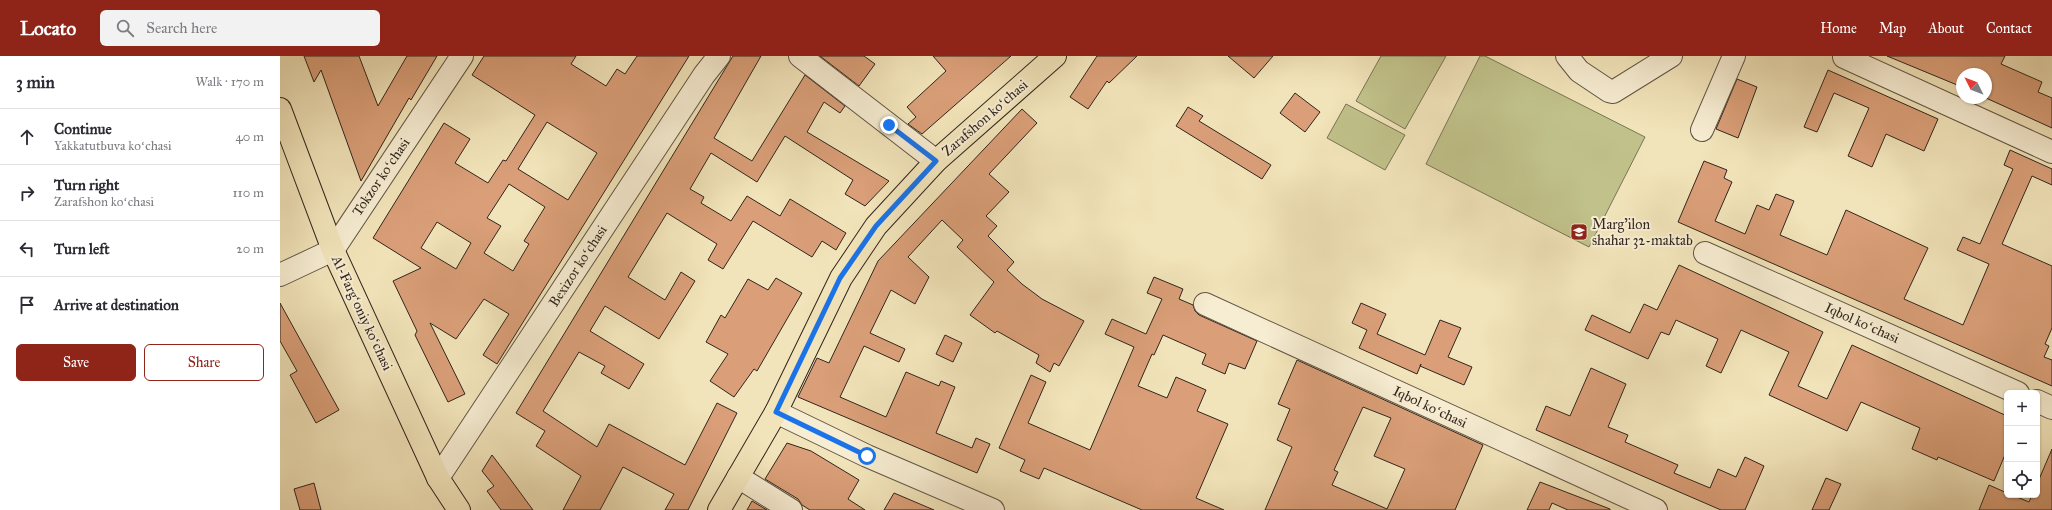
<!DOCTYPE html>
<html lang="en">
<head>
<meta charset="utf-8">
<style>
  body { margin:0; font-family:"IM FELL Great Primer",serif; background:#f2f2f3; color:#2b2b33 }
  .controls { position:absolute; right:12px; bottom:12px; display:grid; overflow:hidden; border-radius:6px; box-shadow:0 1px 3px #0004 }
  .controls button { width:36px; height:36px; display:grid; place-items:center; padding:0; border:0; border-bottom:1px solid #e1e1e2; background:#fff; color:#2b2b33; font:20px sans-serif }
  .compass { position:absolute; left:1676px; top:12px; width:36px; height:36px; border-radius:50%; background:#fff; box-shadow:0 1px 3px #0004; rotate:312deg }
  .stop { position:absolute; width:12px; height:12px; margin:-9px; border:3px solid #1a73e8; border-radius:50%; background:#fff }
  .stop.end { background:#1a73e8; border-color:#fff; box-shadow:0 1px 4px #0008 }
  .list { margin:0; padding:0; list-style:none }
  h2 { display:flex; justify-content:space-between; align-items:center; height:52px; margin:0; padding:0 16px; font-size:17px }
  h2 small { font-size:13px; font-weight:400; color:#7c7c81 }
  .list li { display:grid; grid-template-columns:26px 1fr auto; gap:12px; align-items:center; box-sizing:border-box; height:56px; padding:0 16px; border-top:1px solid #e1e1e2 }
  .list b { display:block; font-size:15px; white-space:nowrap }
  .list p { margin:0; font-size:13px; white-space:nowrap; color:#7c7c81 }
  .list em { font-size:13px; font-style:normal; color:#7c7c81 }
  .actions { display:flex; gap:8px; padding:12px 16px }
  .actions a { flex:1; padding:9px 0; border:1px solid #8f2418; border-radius:6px; text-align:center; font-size:14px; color:#8f2418 }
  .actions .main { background:#8f2418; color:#fff }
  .icon { flex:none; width:22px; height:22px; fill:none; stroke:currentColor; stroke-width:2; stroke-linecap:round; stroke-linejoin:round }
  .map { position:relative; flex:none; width:1772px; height:454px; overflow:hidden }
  header { display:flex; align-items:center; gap:24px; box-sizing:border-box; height:56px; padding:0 20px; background:#8f2418; color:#fff }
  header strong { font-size:19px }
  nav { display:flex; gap:22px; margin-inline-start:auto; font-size:14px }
  .search { width:280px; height:36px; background:#f2f2f3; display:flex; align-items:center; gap:10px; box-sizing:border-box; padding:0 14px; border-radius:6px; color:#7c7c81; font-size:15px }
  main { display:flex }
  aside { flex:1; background:#fff }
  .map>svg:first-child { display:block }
</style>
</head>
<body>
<header>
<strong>Locato</strong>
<div class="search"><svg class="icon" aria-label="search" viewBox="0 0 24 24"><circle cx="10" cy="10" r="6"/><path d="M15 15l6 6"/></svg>Search here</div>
<nav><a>Home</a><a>Map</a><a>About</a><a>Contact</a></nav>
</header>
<main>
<aside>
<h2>3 min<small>Walk · 170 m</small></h2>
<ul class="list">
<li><svg class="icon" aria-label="ahead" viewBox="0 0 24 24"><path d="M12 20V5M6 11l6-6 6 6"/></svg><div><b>Continue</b><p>Yakkatutbuva koʻchasi</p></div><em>40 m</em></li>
<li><svg class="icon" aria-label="right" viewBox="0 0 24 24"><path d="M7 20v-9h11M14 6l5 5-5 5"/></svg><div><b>Turn right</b><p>Zarafshon koʻchasi</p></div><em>110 m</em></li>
<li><svg class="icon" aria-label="left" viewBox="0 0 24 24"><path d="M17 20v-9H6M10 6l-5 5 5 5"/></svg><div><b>Turn left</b></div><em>20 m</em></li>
<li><svg class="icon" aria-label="arrive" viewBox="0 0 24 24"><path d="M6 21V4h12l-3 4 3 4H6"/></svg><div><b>Arrive at destination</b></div></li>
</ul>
<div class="actions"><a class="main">Save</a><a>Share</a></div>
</aside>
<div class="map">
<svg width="1772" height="454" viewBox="0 0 1772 454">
  <rect width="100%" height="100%" fill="#f2e4ba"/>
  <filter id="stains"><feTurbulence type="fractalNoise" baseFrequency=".005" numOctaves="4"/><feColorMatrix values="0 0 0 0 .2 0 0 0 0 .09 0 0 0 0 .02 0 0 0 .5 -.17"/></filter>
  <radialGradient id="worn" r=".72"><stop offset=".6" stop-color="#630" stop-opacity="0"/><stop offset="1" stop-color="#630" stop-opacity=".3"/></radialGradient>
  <g fill="#c1c28b" stroke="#797454">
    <polygon points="1101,0 1166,0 1125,73 1076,45"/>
    <polygon points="1200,0 1205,0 1365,81 1309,191 1146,108"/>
    <polygon points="1066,48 1125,79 1105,114 1047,82"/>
  </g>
  <g fill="#da9f78" stroke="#31251e" fill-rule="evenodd">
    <polygon points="24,0 79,0 98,50 127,0 157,0 131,44 129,42 81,125 41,14 34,26"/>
    <path d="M 204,0 L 296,0 L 291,8 L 326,30 L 337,13 L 345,18 L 357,0 L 409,0 L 217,308 L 203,299 L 229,258 L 204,243 L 176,283 L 150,267 L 185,338 L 168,346 L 135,279 L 137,275 L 113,225 L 141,212 L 93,182 L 164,67 L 190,83 L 175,107 L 208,127 L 223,104 L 226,105 L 255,59 L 192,19 ZM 267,66 L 317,97 L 288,144 L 238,113 ZM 229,128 L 265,151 L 244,185 L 249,188 L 233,215 L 204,197 L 221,170 L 207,162 ZM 157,166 L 191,187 L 176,213 L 141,192 Z"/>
    <polygon points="453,0 481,0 434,82 472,105 525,19 565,50 560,57 544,46 527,76 609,125 585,150 565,138 573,124 505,80 477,126 431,97 410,133 424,141 421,147 451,165 467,140 500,160 510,143 566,177 556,194 542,185 532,201 473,165 443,213 428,204 437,188 387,157 348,221 385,244 401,216 415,225 379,283 325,250 310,275 364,308 349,333 321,317 325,310 299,296 263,355 317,391 329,368 405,409 437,347 457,357 408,454 385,454 394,438 343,411 320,454 283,454 301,420 256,390 265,375 236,357"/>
    <polygon points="540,0 584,0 595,8 579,30"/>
    <polygon points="653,0 731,0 642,78 628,68 636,61 627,51 666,15"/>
    <polygon points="817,0 857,0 829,27 827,25 808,53 790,41"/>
    <polygon points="948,0 993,0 974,22"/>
    <polygon points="1607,0 1725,0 1721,8 1762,26 1758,36 1772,42 1772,72 1706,42 1706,18 1682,18 1682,31"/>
    <polygon points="1548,14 1658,63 1644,95 1606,78 1592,111 1568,100 1589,52 1554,37 1537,76 1524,71"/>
    <polygon points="1457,23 1477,31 1458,82 1436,73"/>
    <polygon points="1015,37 1040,56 1025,76 1000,57"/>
    <polygon points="908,51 923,60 919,65 991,109 982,123 896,70"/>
    <polygon points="742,53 757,67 709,118 729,136 706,160 717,170 708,180 734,206 727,214 742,228 762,243 804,265 779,310 774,307 770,316 756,307 759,299 717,275 715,277 690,259 714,226 677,191 683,184 662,164 628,201 649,221 635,248 611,234 590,277 625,293 619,306 584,290 560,341 606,361 626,316 659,330 661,325 675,331 656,377 692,392 696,382 710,388 697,417 518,341 537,302 549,307 598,205"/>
    <polygon points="1730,94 1772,113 1772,129 1752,120 1722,188 1772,210 1772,272 1765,288 1769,290 1764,301 1772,304 1772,330 1398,166 1424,105 1447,114 1444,122 1452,126 1435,165 1465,178 1477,149 1489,154 1496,138 1514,145 1500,179 1547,199 1566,154 1648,192 1624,243 1683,269 1709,208 1677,194 1683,181 1700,188 1733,113 1724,109"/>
    <polygon points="1399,209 1543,276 1518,330 1547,343 1572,289 1727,360 1727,394 1714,425 1658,401 1657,404 1632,393 1640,372 1581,346 1567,375 1489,339 1509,296 1461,274 1441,317 1426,310 1438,283 1396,264 1389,279 1381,276 1368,303 1305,274 1312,259 1350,277 1364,248 1377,254"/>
    <polygon points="874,221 903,233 899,243 913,249 915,255 919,259 977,285 965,313 949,307 945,318 922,308 926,298 883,279 874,299 872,298 858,330 887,342 896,321 926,334 917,355 948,368 916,442 944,454 862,454 764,412 759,423 740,415 745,404 719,392 751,319 766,326 748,367 810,394 854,291 825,278 832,263 866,278 882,243 867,237"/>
    <polygon points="496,222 522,237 477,315 474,313 454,341 430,325 448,298 426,286 441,259 445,262 468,223 488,234"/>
    <polygon points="0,247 59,354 36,367 10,319 17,315 0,285"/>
    <polygon points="1081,247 1106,258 1097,278 1145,299 1160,264 1181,272 1168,301 1192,311 1184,329 1140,310 1141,308 1137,318 1079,292 1087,274 1072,267"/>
    <polygon points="665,279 682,287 673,306 656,298"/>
    <path d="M 1017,304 L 1203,389 L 1175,454 L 985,454 L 1012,391 L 997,384 L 1010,353 L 998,348 ZM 1083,351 L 1111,362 L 1094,400 L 1125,413 L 1107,453 L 1052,429 L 1058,416 L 1054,414 Z"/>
    <polygon points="1311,312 1346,328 1328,371 1348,379 1345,386 1398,409 1394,417 1430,432 1438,413 1456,421 1465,401 1484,410 1465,454 1441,454 1256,374 1266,350 1290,360"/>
    <polygon points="507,387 531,395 579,424 568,443 585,454 530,454 522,449 518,443 485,423"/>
    <polygon points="1772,393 1772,454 1699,454 1709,429 1727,437 1727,439 1732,439 1749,446 1752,439 1757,439 1757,428"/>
    <polygon points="212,399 228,420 253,454 221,454 207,435 214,430 202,415"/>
    <polygon points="1546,422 1561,428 1549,454 1532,454"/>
    <polygon points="1260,426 1330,453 1330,454 1288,454 1272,447 1269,454 1247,454"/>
    <polygon points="34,427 41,454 20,454 14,433"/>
    <polygon points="614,437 654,454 604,454"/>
    <polygon points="472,445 487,454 467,454"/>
  </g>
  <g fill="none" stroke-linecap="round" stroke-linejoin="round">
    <g stroke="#615545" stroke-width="24">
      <g id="minor">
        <polyline points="520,0 656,105"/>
        <polyline points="1287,0 1299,15 1329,35 1333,36 1391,0"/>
        <polyline points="1564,1 1772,96"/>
        <polyline points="1422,74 1454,0"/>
        <polyline points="1425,197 1738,337"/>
        <polyline points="0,219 53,194 182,0"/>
        <polyline points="925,248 1376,454"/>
        <polyline points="1757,345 1772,352"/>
        <polyline points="496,356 587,400 713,454"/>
        <polyline points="458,421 511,454"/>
        <polyline points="158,422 424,19 439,0"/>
      </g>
    </g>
    <g stroke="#31251e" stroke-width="24">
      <g id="major">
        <polyline points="0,53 53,194 158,422 179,454"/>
        <polyline points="439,454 496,356 561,222 596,170 656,105 775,0"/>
      </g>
    </g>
    <use href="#minor" stroke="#f7edd2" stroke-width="22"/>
    <use href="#major" stroke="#f2e4ba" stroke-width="22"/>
  </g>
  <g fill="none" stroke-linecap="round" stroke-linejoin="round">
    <polyline stroke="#1a73e8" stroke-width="5" points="587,400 496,356 560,222 596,170 656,105 609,69"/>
  </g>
  <defs>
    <g id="school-square" transform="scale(0.9)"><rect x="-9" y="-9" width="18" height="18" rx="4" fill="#8f2418" stroke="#f7edd2"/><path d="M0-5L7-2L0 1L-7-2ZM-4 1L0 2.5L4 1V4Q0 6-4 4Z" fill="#fff"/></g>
  </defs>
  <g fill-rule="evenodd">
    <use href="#school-square" x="1299" y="176"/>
  </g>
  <g text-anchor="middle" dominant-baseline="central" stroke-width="4" stroke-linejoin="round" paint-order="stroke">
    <g font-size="14" fill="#31251e" stroke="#f7edd2">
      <text transform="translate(705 62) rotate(-41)">Zarafshon koʻchasi</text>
      <text transform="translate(101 121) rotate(-56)">Tokzor koʻchasi</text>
      <text transform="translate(298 210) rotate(-57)">Bexizor koʻchasi</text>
      <text transform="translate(82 257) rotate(65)">Al-Fargʻoniy koʻchasi</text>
      <text transform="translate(1582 267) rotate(24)">Iqbol koʻchasi</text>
      <text transform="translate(1150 351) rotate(25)">Iqbol koʻchasi</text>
    </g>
    <g font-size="14" fill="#31251e" stroke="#f7edd2" text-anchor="start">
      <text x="1312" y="168">Marg'ilon<tspan x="1312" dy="16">shahar 32-maktab</tspan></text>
    </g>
  </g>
  <rect width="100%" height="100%" filter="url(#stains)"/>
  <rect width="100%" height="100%" fill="url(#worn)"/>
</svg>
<div class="controls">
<button>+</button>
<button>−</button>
<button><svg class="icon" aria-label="locate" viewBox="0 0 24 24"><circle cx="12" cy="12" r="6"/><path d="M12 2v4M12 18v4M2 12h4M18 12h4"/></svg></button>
</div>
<svg class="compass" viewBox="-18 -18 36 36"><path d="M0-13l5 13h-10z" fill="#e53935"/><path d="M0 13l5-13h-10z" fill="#7c7c81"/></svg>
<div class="stop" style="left:587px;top:400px"></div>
<div class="stop end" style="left:609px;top:69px"></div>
</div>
</main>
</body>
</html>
